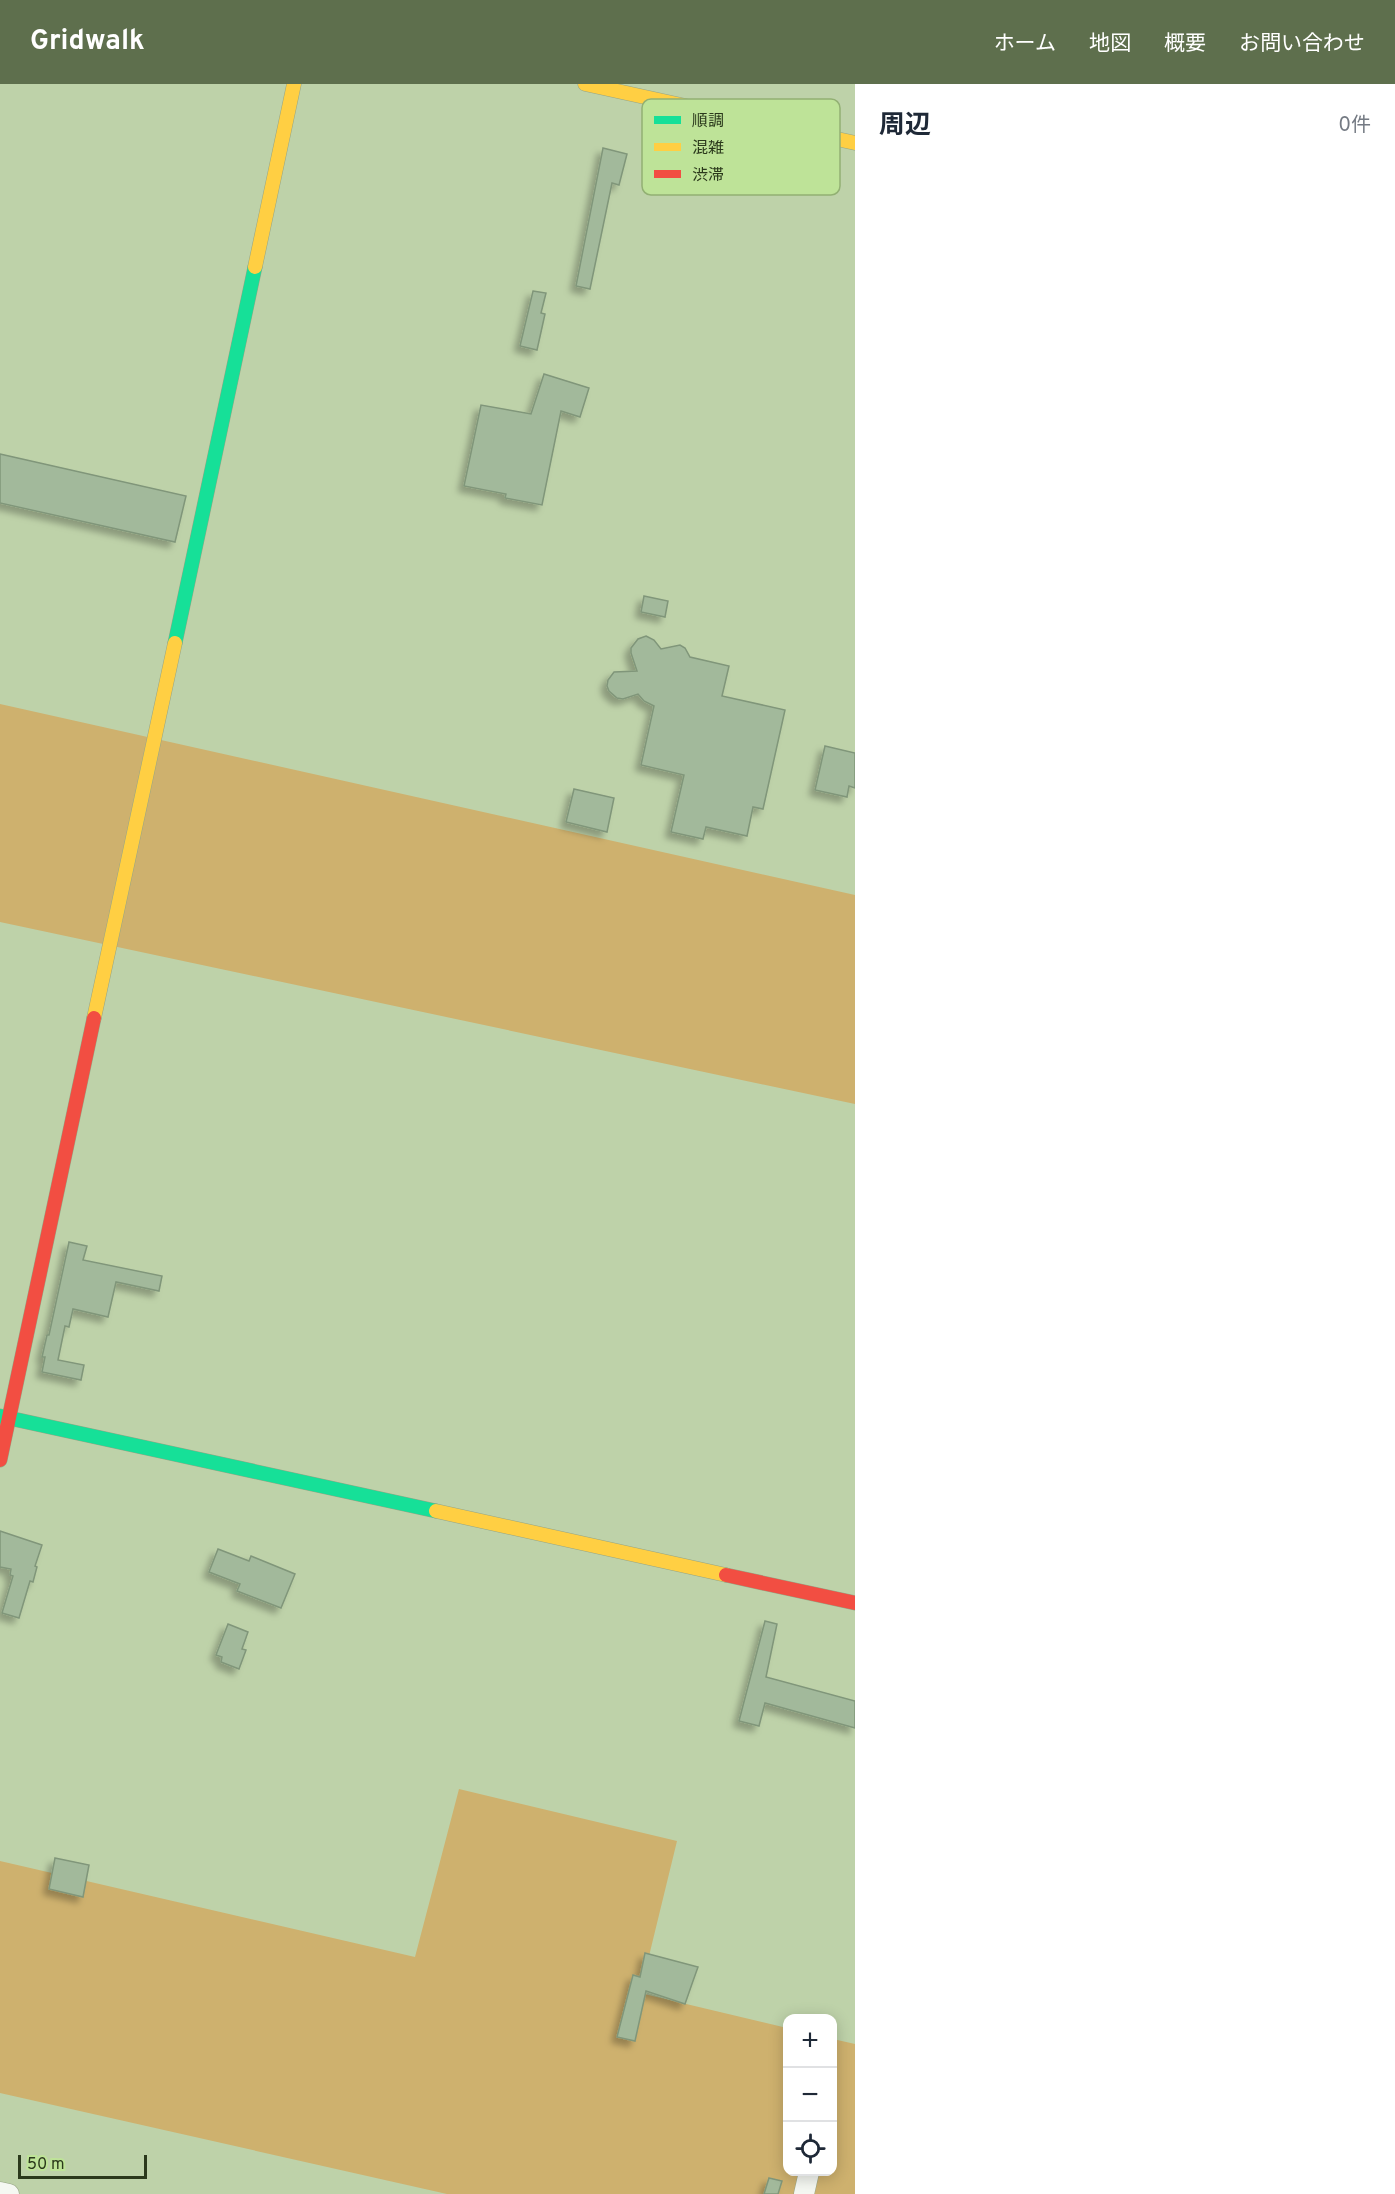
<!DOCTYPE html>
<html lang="ja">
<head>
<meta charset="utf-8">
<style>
  body { margin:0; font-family:Overpass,"Noto Sans JP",sans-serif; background:#f6f6f7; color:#1f2937 }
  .controls { position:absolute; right:18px; bottom:18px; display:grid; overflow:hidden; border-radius:12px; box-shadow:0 3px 15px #0003 }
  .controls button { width:54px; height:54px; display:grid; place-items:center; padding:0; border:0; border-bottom:2px solid #e0e1e3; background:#fff; color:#1f2937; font:30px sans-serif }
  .scale { position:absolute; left:18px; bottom:15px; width:129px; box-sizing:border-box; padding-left:6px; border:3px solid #2b391c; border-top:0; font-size:16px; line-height:21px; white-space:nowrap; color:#2b391c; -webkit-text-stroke:4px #bee398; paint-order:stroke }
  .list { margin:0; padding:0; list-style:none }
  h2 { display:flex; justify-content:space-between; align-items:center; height:78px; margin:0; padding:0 24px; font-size:26px }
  h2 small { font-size:20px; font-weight:400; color:#747a83 }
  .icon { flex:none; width:33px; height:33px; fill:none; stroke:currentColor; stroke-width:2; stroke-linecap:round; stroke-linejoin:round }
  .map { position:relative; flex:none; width:855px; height:2110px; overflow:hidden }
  header { display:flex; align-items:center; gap:36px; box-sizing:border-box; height:84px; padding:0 30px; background:#5e6f4d; color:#fff }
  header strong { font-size:28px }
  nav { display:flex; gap:33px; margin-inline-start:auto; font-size:21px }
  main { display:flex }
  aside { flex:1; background:#fff }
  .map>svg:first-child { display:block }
</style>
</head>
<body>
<header>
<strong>Gridwalk</strong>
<nav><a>ホーム</a><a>地図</a><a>概要</a><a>お問い合わせ</a></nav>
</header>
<main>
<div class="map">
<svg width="855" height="2110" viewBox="0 0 855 2110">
  <defs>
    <filter id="shadow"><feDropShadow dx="-5.5" dy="5.5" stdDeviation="3" flood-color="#0004"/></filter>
  </defs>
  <rect width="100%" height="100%" fill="#bed2a9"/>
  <g fill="#ceb16e">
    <polygon points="0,620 855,811 855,1020 0,838"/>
    <polygon points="459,1705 677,1757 640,1909 787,1944 788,2088 832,2088 833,1955 855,1960 855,2110 447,2110 0,2009 0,1777 415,1873"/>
  </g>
  <g fill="#a2b99b" stroke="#80967a" stroke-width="1.5" filter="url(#shadow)">
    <polygon points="603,64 627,70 619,101 612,99 590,205 576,202"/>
    <polygon points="533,207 546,209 541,229 545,230 537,266 520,262"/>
    <polygon points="544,290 589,304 580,333 561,327 542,421 505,414 506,410 464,402 481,321 531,330"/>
    <polygon points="0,370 186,412 175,458 0,419"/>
    <polygon points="644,512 668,517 665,533 641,528"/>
    <polygon points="646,552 654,556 661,565 680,561 685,564 690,573 729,582 722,612 785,626 763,725 753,723 747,752 706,743 703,755 671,748 684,691 641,681 654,622 644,617 638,610 623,615 617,614 609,607 607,602 608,596 614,588 637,587 631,569 631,564 638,555"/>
    <polygon points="825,662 855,669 855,704 849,702 847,713 815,706"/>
    <polygon points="574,705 614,714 607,748 566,738"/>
    <polygon points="69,1158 87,1162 83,1176 162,1192 159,1207 116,1198 108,1233 73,1225 69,1243 65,1242 58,1276 84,1281 81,1296 42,1288 45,1273 42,1273 47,1251 49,1251"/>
    <polygon points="0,1447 42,1461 35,1482 37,1483 33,1498 30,1497 19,1534 2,1529 13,1492 10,1491 11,1485 0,1483"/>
    <polygon points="218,1465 249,1477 251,1472 295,1490 281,1524 237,1507 240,1500 209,1488"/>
    <polygon points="765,1537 777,1540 766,1593 855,1617 855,1644 765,1619 759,1642 739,1637"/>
    <polygon points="228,1540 248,1548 242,1565 246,1566 239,1585 221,1578 222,1573 216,1571"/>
    <polygon points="55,1774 89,1781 83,1813 49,1805"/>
    <polygon points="645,1869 698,1883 693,1897 685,1920 646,1907 635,1957 617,1953 633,1891 640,1893"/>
    <polygon points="769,2094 782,2097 778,2110 764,2110"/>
  </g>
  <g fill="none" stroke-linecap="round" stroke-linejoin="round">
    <g stroke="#96a585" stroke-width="21">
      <g id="street">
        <polyline points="0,2108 9,2110"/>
        <polyline points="804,2110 809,2088"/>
      </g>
    </g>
    <g stroke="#96a585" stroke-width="15">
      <g id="fast">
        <polyline points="175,559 255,183"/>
        <polyline points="0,1332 436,1427"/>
      </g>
    </g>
    <g stroke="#96a585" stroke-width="15">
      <g id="slow">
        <polyline points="585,0 855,59"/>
        <polyline points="255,183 294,0"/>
        <polyline points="94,934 175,559"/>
        <polyline points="436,1427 726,1491"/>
      </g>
    </g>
    <g stroke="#96a585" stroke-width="15">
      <g id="jam">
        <polyline points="0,1376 94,934"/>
        <polyline points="726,1491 855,1519"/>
      </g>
    </g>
    <use href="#street" stroke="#f5f8f2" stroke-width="20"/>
    <use href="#fast" stroke="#16e098" stroke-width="14"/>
    <use href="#slow" stroke="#ffcf43" stroke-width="14"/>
    <use href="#jam" stroke="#f24e42" stroke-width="14"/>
  </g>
  <rect x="642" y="15" width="198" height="96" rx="9" fill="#bee398" stroke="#92b073" stroke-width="1.5"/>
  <rect x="654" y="32" width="27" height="8" fill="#16e098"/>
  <rect x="654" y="59" width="27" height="8" fill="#ffcf43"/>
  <rect x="654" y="86" width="27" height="8" fill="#f24e42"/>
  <g font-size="16" fill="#2b391c">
    <text x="692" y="42">順調</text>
    <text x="692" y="69">混雑</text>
    <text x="692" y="96">渋滞</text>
  </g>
</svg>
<div class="controls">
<button>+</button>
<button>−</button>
<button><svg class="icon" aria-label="locate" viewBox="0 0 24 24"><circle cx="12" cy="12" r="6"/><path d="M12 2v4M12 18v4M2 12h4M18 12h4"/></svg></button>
</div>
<div class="scale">50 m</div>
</div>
<aside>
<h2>周辺<small>0件</small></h2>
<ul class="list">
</ul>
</aside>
</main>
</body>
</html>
